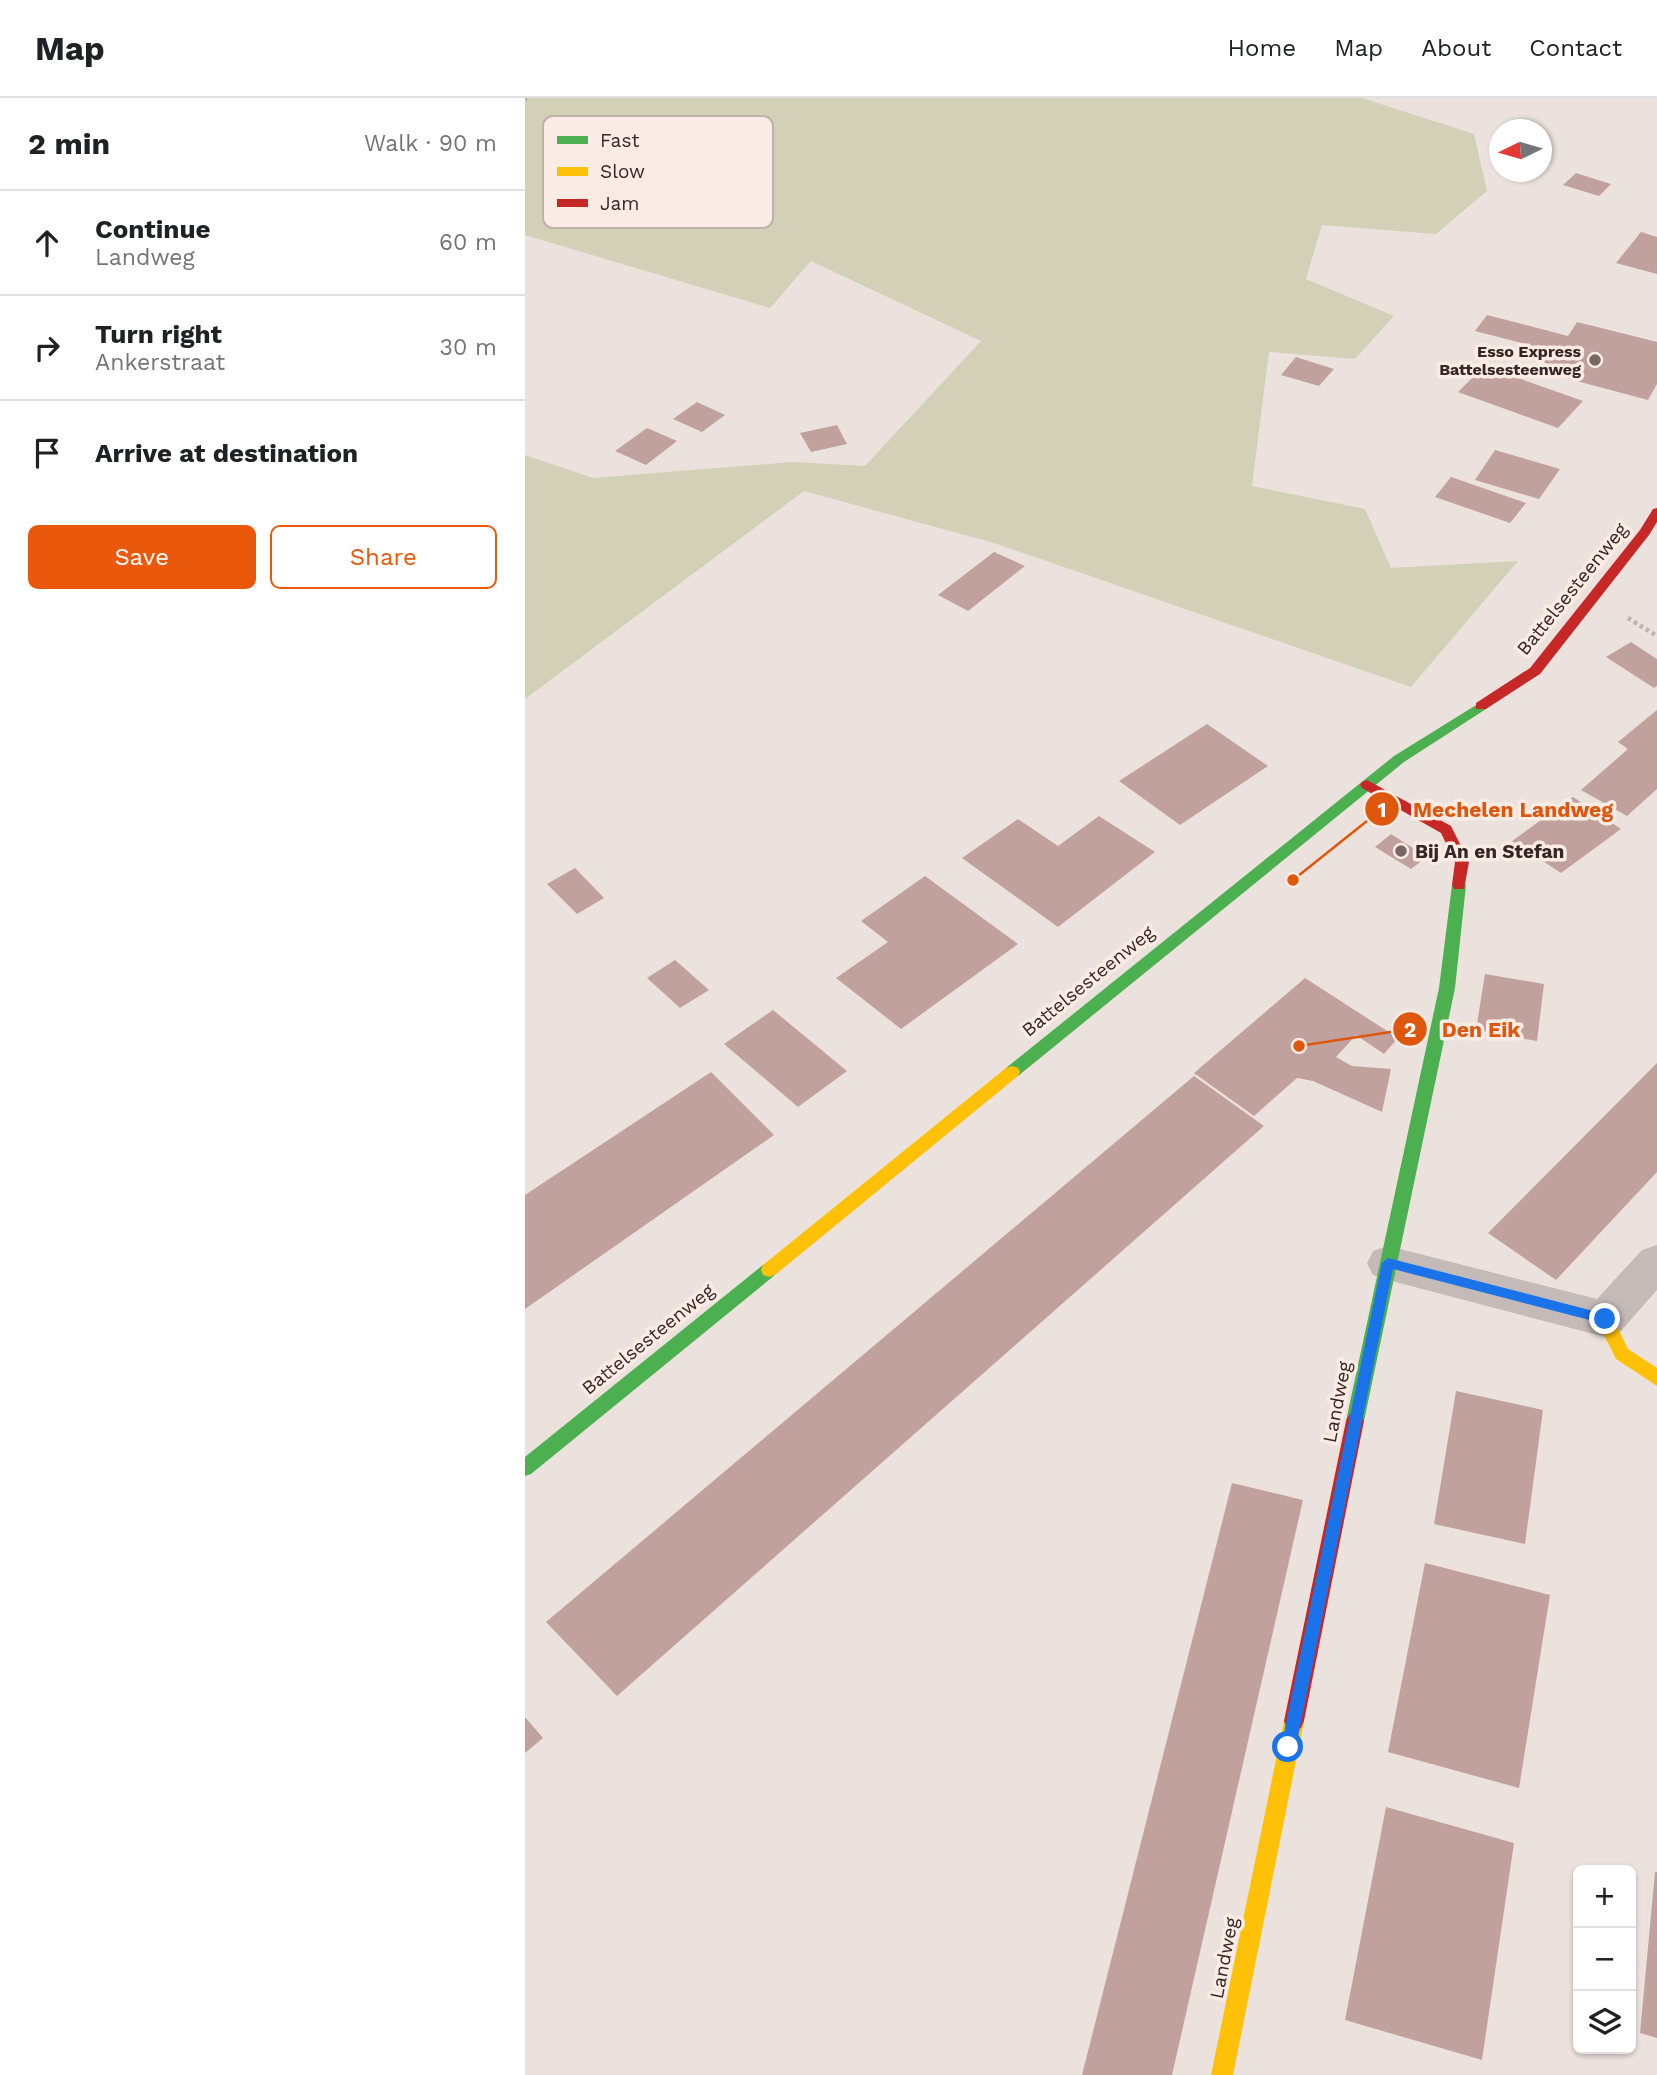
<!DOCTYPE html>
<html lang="en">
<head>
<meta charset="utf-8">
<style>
  body { margin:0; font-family:"Work Sans",sans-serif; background:#f2f2f2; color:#202124 }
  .controls { position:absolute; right:21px; bottom:21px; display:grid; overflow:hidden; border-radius:10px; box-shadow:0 2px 5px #0004 }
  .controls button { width:63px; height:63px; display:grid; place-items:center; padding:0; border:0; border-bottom:2px solid #e0e0e0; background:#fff; color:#202124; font:35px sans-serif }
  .compass { position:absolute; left:964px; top:21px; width:63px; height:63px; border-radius:50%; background:#fff; box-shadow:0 2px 5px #0004; rotate:265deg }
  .stop { position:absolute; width:21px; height:21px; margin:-16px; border:5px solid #1a73e8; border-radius:50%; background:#fff }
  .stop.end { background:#1a73e8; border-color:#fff; box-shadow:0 2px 7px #0008 }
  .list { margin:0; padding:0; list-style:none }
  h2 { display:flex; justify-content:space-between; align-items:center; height:91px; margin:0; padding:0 28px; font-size:30px }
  h2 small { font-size:23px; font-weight:400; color:#757577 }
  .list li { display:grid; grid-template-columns:46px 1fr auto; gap:21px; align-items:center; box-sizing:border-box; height:105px; padding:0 28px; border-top:2px solid #e0e0e0 }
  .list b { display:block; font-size:26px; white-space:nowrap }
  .list p { margin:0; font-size:23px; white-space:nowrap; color:#757577 }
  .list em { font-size:23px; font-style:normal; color:#757577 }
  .actions { display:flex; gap:14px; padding:21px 28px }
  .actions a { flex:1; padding:16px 0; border:2px solid #ea580c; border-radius:10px; text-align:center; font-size:24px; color:#ea580c }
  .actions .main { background:#ea580c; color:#fff }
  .icon { flex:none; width:38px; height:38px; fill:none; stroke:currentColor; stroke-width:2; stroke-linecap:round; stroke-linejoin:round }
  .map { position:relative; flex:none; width:1132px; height:1977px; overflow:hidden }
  header { display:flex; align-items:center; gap:42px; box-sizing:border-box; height:98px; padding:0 35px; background:#fff; border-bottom:2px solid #e0e0e0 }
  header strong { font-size:33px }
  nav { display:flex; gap:38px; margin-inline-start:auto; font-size:24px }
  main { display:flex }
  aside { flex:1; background:#fff }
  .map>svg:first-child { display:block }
</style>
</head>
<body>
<header>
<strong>Map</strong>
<nav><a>Home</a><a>Map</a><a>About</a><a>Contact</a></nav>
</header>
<main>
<aside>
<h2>2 min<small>Walk · 90 m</small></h2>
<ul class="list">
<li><svg class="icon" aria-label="ahead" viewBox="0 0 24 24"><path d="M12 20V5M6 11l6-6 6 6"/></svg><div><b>Continue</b><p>Landweg</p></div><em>60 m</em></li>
<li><svg class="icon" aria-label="right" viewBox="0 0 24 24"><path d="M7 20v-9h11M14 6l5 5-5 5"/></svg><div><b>Turn right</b><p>Ankerstraat</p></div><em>30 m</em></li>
<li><svg class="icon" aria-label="arrive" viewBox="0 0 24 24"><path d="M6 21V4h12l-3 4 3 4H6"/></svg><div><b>Arrive at destination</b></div></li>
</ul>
<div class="actions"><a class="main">Save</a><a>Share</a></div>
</aside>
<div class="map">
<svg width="1132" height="1977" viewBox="0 0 1132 1977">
  <rect width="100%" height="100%" fill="#ece2dd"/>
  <polygon fill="#d2d0b6" points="0,0 837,0 949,36 962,93 911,136 797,127 781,181 869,218 830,261 744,254 727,388 840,411 866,470 993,463 886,589 469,445 279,393 0,601 0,357 68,380 267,364 340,368 456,243 286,163 245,210 0,137"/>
  <g fill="#c1a19e">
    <polygon points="1051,75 1086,86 1074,98 1038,87"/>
    <polygon points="1116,134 1132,139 1132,176 1091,165"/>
    <polygon points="962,217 1043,238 1052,224 1132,244 1132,286 1123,302 1018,274 1024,266 993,258 1001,246 950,233"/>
    <polygon points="771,259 809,271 794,288 756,277"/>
    <polygon points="959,268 1058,303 1033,330 933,294"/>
    <polygon points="172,304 200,317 177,334 148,321"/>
    <polygon points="312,327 322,346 286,354 275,335"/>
    <polygon points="122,330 152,343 121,367 90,353"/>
    <polygon points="970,352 1035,371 1014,401 950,382"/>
    <polygon points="926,379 1001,405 985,425 910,399"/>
    <polygon points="469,454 500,468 443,513 413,497"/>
    <polygon points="1106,544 1132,561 1132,588 1129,590 1081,559"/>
    <polygon points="1132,612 1132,691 1102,718 1056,692 1103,651 1093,644"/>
    <polygon points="682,626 743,668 655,727 594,683"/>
    <polygon points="1048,699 1096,731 1036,775 987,743"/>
    <polygon points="574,718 630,754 533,829 437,760 493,721 533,748"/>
    <polygon points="866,736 902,759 886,771 850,749"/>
    <polygon points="50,770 79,800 52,816 22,786"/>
    <polygon points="400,778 493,846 376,931 311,880 363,844 336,823"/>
    <polygon points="150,862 184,892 155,910 122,880"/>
    <polygon points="960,876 1019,886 1012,943 951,932"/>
    <polygon points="780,880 873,940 859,956 831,937 811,959 827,968 866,971 857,1014 788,983 772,980 729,1018 669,975"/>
    <polygon points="248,912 322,973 273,1009 199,946"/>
    <polygon points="1132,965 1132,1074 1031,1182 963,1135"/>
    <polygon points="186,974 249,1037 0,1211 0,1097"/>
    <polygon points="669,978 739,1028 92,1598 21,1524"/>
    <polygon points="931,1293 1018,1312 1000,1446 909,1426"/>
    <polygon points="707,1385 778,1402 647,1977 557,1977"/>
    <polygon points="900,1465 1025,1497 994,1690 863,1654"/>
    <polygon points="0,1619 18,1640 0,1655"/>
    <polygon points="861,1709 989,1745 957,1962 820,1922"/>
    <polygon points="1130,1774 1132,1774 1132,1940 1115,1935"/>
  </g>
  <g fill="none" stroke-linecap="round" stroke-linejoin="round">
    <polyline stroke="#bdb2af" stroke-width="3.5" stroke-dasharray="2.5 2.5" stroke-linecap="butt" points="0,2 2,0"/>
    <polyline stroke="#bdb2af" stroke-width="4.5" stroke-dasharray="3.5 3.5" stroke-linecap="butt" points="1103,520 1132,538"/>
    <polygon fill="#c4bab7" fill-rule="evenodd" points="1132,1147 1132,1192 1095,1234 1080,1239 863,1182 848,1177 842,1165 848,1153 863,1148 1072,1201 1117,1152"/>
    <g fill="#4caf50" fill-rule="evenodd">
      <polygon points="956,604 961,605 961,611 879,664 493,978 481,978 479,974 481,970 869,658"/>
      <polygon points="934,782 941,787 930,890 839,1323 836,1329 830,1331 824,1329 821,1323 914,890 927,787"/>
      <polygon points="244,1165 250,1167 252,1172 250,1177 6,1376 0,1378 0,1359 238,1167"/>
    </g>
    <g fill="#ffc107" fill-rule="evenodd">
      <polygon points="487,968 493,970 495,974 493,978 250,1177 244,1179 238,1177 236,1172 238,1167 481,970"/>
      <polygon points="1080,1214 1086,1216 1103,1251 1132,1270 1132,1288 1091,1261 1071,1221 1074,1216"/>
      <polygon points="769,1613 776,1616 779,1623 708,1977 686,1977 759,1623 762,1616"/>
    </g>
    <g fill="#c62828" fill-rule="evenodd">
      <polygon points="1132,410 1132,424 1124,437 1015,576 961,611 951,611 951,605 1005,570 1115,432 1128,411"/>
      <polygon points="842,682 926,728 944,764 939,791 929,791 927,787 930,764 916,735 837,690 835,687 837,684"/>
      <polygon points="830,1315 836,1317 839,1323 779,1623 776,1630 769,1633 762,1630 759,1623 821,1323 824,1317"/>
    </g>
  </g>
  <polygon fill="#1a73e8" points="863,1160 1080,1216 1086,1221 1080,1226 868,1171 771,1649 763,1656 756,1649 857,1165"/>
  <g fill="#756866" stroke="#faebe4" stroke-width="2.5">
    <circle cx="1070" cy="262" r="7"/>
    <circle cx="876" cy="753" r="7"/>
  </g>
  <g text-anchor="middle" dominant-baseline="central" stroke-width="7" stroke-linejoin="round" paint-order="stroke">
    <g font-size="16" font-weight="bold" fill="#352726" stroke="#faebe4" text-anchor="end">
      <text x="1056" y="253">Esso Express<tspan x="1056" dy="18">Battelsesteenweg</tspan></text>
    </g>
    <g font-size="19" fill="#352726" stroke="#faebe4">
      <text transform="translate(1047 491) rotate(-51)">Battelsesteenweg</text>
      <text transform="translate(563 883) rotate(-39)">Battelsesteenweg</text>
      <text transform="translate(123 1241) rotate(-39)">Battelsesteenweg</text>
      <text transform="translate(812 1304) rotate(-79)">Landweg</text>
      <text transform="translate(699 1860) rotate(-79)">Landweg</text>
    </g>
    <g font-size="19" font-weight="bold" fill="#352726" stroke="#faebe4" text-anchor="start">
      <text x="890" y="753">Bij An en Stefan</text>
    </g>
  </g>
  <rect x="18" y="18" width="230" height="112" rx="10" fill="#faebe4" stroke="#bfb0ab" stroke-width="2"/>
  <rect x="32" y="38" width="31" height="8" fill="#4caf50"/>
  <rect x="32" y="69" width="31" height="9" fill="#ffc107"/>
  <rect x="32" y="101" width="31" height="8" fill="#c62828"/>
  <g font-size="19" fill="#352726">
    <text x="75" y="49">Fast</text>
    <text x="75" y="80">Slow</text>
    <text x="75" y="112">Jam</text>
  </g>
  <path fill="none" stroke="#df560d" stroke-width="2.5" d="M768 782L857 711M774 948L885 931"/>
  <g fill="#df560d" stroke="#faebe4" stroke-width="2.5">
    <circle cx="768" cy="782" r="7"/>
    <circle cx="774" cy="948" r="7"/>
    <circle cx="857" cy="711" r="18"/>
    <circle cx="885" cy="931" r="18"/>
  </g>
  <g font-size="21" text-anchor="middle" font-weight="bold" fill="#fff">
    <text x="857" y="719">1</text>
    <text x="885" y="939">2</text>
  </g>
  <g font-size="21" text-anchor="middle" font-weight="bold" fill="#df560d" stroke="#faebe4" stroke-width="7" stroke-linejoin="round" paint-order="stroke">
    <text x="988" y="719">Mechelen Landweg</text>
    <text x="956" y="939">Den Eik</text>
  </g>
</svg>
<div class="controls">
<button>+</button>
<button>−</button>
<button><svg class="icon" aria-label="layers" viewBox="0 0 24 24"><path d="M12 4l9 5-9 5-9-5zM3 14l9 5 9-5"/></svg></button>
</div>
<svg class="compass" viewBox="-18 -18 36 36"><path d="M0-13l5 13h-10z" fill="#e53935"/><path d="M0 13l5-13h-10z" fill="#757577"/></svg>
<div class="stop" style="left:763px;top:1649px"></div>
<div class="stop end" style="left:1080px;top:1221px"></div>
</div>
</main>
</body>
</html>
